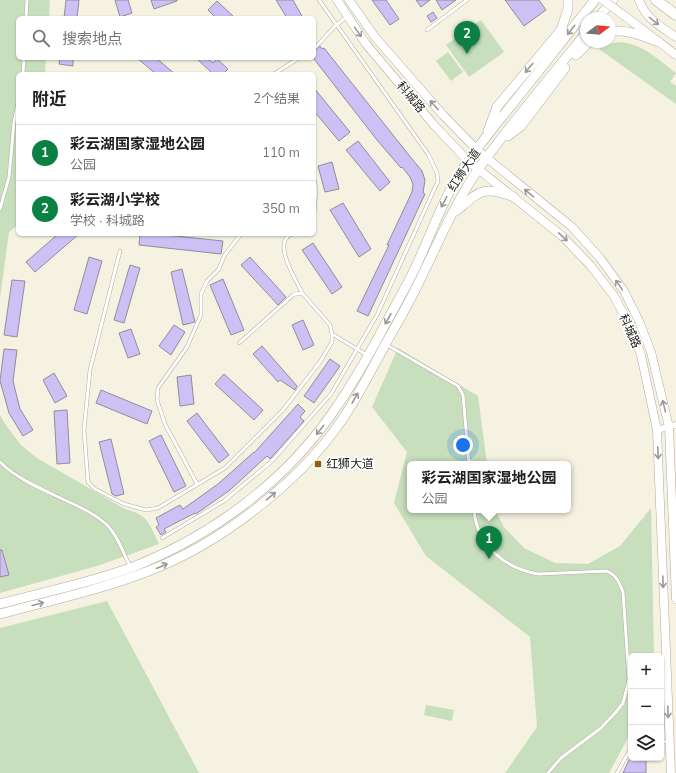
<!DOCTYPE html>
<html lang="zh">
<head>
<meta charset="utf-8">
<style>
  body { margin:0; font-family:"Nunito Sans","Noto Sans SC",sans-serif; background:#f6f6f6; color:#202124 }
  .controls { position:absolute; right:12px; bottom:12px; display:grid; overflow:hidden; border-radius:6px; box-shadow:0 1px 3px #0004 }
  .controls button { width:36px; height:36px; display:grid; place-items:center; padding:0; border:0; border-bottom:1px solid #e0e0e0; background:#fff; color:#202124; font:20px sans-serif }
  .compass { position:absolute; left:580px; top:12px; width:36px; height:36px; border-radius:50%; background:#fff; box-shadow:0 1px 3px #0004; rotate:74deg }
  .you { position:absolute; left:463px; top:445px; width:14px; height:14px; margin:-10px; border:3px solid #fff; border-radius:50%; background:#1a73e8; box-shadow:0 0 0 6px #1a73e833 }
  .badge { display:grid; place-items:center; width:26px; height:26px; border-radius:50%; background:#0b8043; color:#fff; font-size:13px; font-weight:700 }
  .pin { position:absolute; translate:-50% -33px; filter:drop-shadow(0 1px 2px #0008) }
  .pin::after { content:''; position:absolute; top:21px; width:14px; height:12px; background:inherit; clip-path:polygon(0 0,100% 0,50% 100%) }
  .popup { position:absolute; left:407px; top:461px; width:164px; height:52px; box-sizing:border-box; display:grid; place-content:center; border-radius:6px; background:#fff; filter:drop-shadow(0 1px 3px #0005); font-size:13px; white-space:nowrap; color:#757577 }
  .popup b { font-size:15px; color:#202124 }
  .popup::after { content:''; position:absolute; left:50%; top:100%; margin-left:-8px; border:8px solid transparent; border-top-color:#fff }
  .list { margin:0; padding:0; list-style:none }
  h2 { display:flex; justify-content:space-between; align-items:center; height:52px; margin:0; padding:0 16px; font-size:17px }
  h2 small { font-size:13px; font-weight:400; color:#757577 }
  .list li { display:grid; grid-template-columns:26px 1fr auto; gap:12px; align-items:center; box-sizing:border-box; height:56px; padding:0 16px; border-top:1px solid #e0e0e0 }
  .list b { display:block; font-size:15px; white-space:nowrap }
  .list p { margin:0; font-size:13px; white-space:nowrap; color:#757577 }
  .list em { font-size:13px; font-style:normal; color:#757577 }
  .icon { flex:none; width:22px; height:22px; fill:none; stroke:currentColor; stroke-width:2; stroke-linecap:round; stroke-linejoin:round }
  .map { position:relative; flex:none; width:676px; height:773px; overflow:hidden }
  .search { position:absolute; background:#fff; box-shadow:0 1px 3px #0004; left:16px; top:16px; width:300px; height:44px; display:flex; align-items:center; gap:10px; box-sizing:border-box; padding:0 14px; border-radius:6px; color:#757577; font-size:15px }
  .panel { position:absolute; background:#fff; box-shadow:0 1px 3px #0004; left:16px; top:72px; width:300px; height:164px; border-radius:6px }
  .map>svg:first-child { display:block }
</style>
</head>
<body>
<div class="map">
<svg width="676" height="773" viewBox="0 0 676 773">
  <rect width="100%" height="100%" fill="#f5f2e2"/>
  <g fill="#c7dfbd">
    <polygon points="0,0 50,0 49,18 18,18 18,58 46,58 45,74 18,74 18,225 9,232 0,298"/>
    <polygon points="481,20 504,52 469,77 446,45"/>
    <path d="M 619,42 C 644,44 657,59 676,73 L 670,82 L 676,86 L 676,104 L 599,49 L 612,43 Z"/>
    <polygon points="448,52 463,72 451,81 436,61"/>
    <polygon points="398,348 478,396 487,464 410,464 410,510 495,510 504,527 524,548 555,563 588,564 620,546 651,508 654,656 631,656 631,732 609,773 505,773 537,727 530,637 426,556 394,503 407,452 372,407"/>
    <path d="M 0,415 L 5,424 L 21,445 L 37,458 L 125,509 C 149,515 149,524 159,544 L 97,566 L 0,593 Z"/>
    <polygon points="107,601 199,773 0,773 0,628"/>
    <polygon points="426,705 454,710 452,721 424,715"/>
  </g>
  <g fill="#cdc0f5" stroke="#908d9c">
    <polygon points="66,0 79,0 77,18 64,18"/>
    <polygon points="115,0 128,0 132,13 120,17"/>
    <polygon points="151,0 177,0 177,1 154,9"/>
    <polygon points="276,0 293,0 303,18 287,18"/>
    <polygon points="372,0 386,0 399,19 390,25"/>
    <polygon points="416,0 430,0 421,7"/>
    <polygon points="436,0 456,0 442,10"/>
    <polygon points="505,0 539,0 546,10 524,26"/>
    <polygon points="217,1 235,18 216,18 208,10"/>
    <polygon points="433,12 437,18 431,22 427,16"/>
    <polygon points="320,46 322,49 324,48 412,159 422,171 425,180 423,193 425,194 368,316 357,311 389,245 387,245 412,192 413,184 410,177 402,167 401,168 377,140 314,59 314,52"/>
    <polygon points="60,58 73,58 73,66 59,64"/>
    <polygon points="137,58 156,58 175,74 156,74"/>
    <polygon points="196,58 207,58 213,63 217,59 228,69 223,74 213,74"/>
    <polygon points="314,88 350,132 339,141 314,111"/>
    <polygon points="358,141 390,182 380,191 346,150"/>
    <polygon points="332,162 339,189 325,192 318,166"/>
    <polygon points="343,203 371,249 359,257 330,210"/>
    <polygon points="58,234 79,234 35,272 26,262"/>
    <polygon points="140,234 156,234 223,241 221,254 139,245"/>
    <polygon points="313,243 342,287 332,294 302,250"/>
    <polygon points="89,257 102,261 87,314 74,310"/>
    <polygon points="250,257 286,297 278,305 241,265"/>
    <polygon points="130,265 140,268 124,323 114,320"/>
    <polygon points="182,269 195,322 183,325 171,272"/>
    <polygon points="223,279 244,330 231,335 210,285"/>
    <polygon points="12,280 25,281 17,337 4,335"/>
    <polygon points="303,320 314,345 303,350 292,325"/>
    <polygon points="174,325 185,332 171,355 159,346"/>
    <polygon points="131,329 140,354 128,358 119,333"/>
    <polygon points="262,346 297,386 295,390 280,380 278,382 253,354"/>
    <polygon points="4,349 17,350 13,381 20,409 33,430 23,436 9,413 0,381"/>
    <polygon points="330,359 340,366 314,403 304,396"/>
    <polygon points="54,373 67,396 55,403 43,380"/>
    <polygon points="224,374 263,410 254,420 215,384"/>
    <polygon points="191,375 194,404 180,406 177,377"/>
    <polygon points="101,390 152,411 147,424 96,403"/>
    <polygon points="298,404 305,411 300,417 304,421 270,459 267,456 230,490 196,514 195,513 164,529 166,532 161,535 156,527 159,525 156,518 180,505 183,509 218,484 254,452 254,453"/>
    <polygon points="67,410 70,463 57,464 54,411"/>
    <polygon points="197,413 229,455 219,463 187,421"/>
    <polygon points="161,435 186,486 174,492 149,441"/>
    <polygon points="111,439 124,494 116,496 112,494 99,442"/>
    <polygon points="0,550 2,550 9,575 0,577"/>
    <polygon points="630,758 646,758 646,773 623,773"/>
  </g>
  <g fill="none" stroke-linecap="round" stroke-linejoin="round">
    <g stroke="#b1ad9e" stroke-width="4">
      <g id="service">
        <polyline points="26,18 27,0"/>
        <polyline points="427,30 467,0"/>
        <polyline points="314,49 336,25 347,17"/>
        <polyline points="23,74 24,58"/>
        <polyline points="274,74 299,58"/>
        <polyline points="314,179 316,189 314,214"/>
        <polyline points="0,209 9,177 14,122 18,103"/>
        <path d="M 293,234 C 270,240 297,282 303,294"/>
        <polyline points="120,251 90,370 84,430 88,482 95,489 124,504 146,510 158,508 225,468 283,410 320,362 332,342 332,334 330,325 303,294 298,293 293,295 239,343"/>
        <polyline points="332,334 367,355"/>
        <polyline points="387,345 458,386 463,395 469,464"/>
        <path d="M 0,462 C 18,480 46,491 69,502 C 82,508 95,514 106,524 C 117,534 123,553 130,566"/>
        <polyline points="197,484 165,424 157,400 158,388 187,347 201,315 201,294 207,281 219,269 224,256 241,234"/>
        <path d="M 474,510 C 477,545 504,568 538,574 L 607,571 C 617,576 619,582 623,592 L 629,680 L 623,703 L 616,712 L 601,728 L 561,758 L 548,773"/>
        <polyline points="162,538 224,501 272,461 331,394 377,315 438,181 437,173 428,154 319,0"/>
        <polyline points="661,741 669,742"/>
        <polyline points="617,773 631,748"/>
      </g>
    </g>
    <g stroke="#b1ad9e" stroke-width="7">
      <polyline id="minor" points="657,430 676,425"/>
    </g>
    <g stroke="#b1ad9e" stroke-width="9">
      <g id="secondary">
        <polyline points="337,0 366,44 434,125 468,161 562,236 590,265 614,296 630,326 641,355 657,430 671,773"/>
        <polyline points="349,0 375,37 443,115 477,150 572,227 600,258 624,291 639,321 651,352 669,427 676,599"/>
        <path d="M 639,0 C 646,19 660,26 676,37"/>
        <polyline points="634,23 676,55"/>
      </g>
    </g>
    <g stroke="#b1ad9e" stroke-width="10">
      <g id="primary">
        <polyline points="598,18 613,0"/>
        <path d="M 610,32 C 626,28 644,37 659,42"/>
        <polyline points="576,55 589,42"/>
        <polyline points="488,131 497,107 561,30 568,9 568,0"/>
        <polyline points="508,136 521,126 565,68"/>
        <path d="M 456,211 C 480,191 483,185 514,197"/>
        <path d="M 0,604 C 44,592 90,583 133,567 C 211,536 282,484 331,415 C 359,376 382,330 405,288 C 424,254 435,217 454,183 C 472,152 496,125 518,97 C 544,65 569,32 595,0"/>
        <path d="M 0,614 C 49,601 99,590 146,572 C 223,543 309,476 351,406 C 363,386 374,365 385,345 C 396,325 408,305 418,284 C 434,252 448,218 467,187 C 478,167 493,149 507,131 C 533,98 560,65 586,33"/>
      </g>
    </g>
    <g stroke="#b1ad9e" stroke-width="11">
      <polyline id="trunk" points="656,0 676,15"/>
    </g>
    <use href="#service" stroke="#fff" stroke-width="3"/>
    <use href="#minor" stroke="#fff" stroke-width="6"/>
    <use href="#secondary" stroke="#fff" stroke-width="8"/>
    <use href="#primary" stroke="#fff" stroke-width="9"/>
    <use href="#trunk" stroke="#fff" stroke-width="10"/>
    <g stroke="#b1ad9e" stroke-width="9" stroke-linecap="butt">
      <polyline id="secondary-bridge" points="603,0 634,23"/>
    </g>
    <use href="#secondary-bridge" stroke="#fff" stroke-width="8"/>
  </g>
  <defs><path id="oneway-shaft" d="M-6 0H5M1.5-3L5.5 0L1.5 3" fill="none" stroke-width="1.6" stroke-linecap="round" stroke-linejoin="round"/></defs>
  <g stroke="#999996">
    <use href="#oneway-shaft" transform="translate(654 21) rotate(38)"/>
    <use href="#oneway-shaft" transform="translate(571 30) rotate(128)"/>
    <use href="#oneway-shaft" transform="translate(358 32) rotate(55)"/>
    <use href="#oneway-shaft" transform="translate(529 68) rotate(130)"/>
    <use href="#oneway-shaft" transform="translate(434 105) rotate(-131)"/>
    <use href="#oneway-shaft" transform="translate(529 193) rotate(-141)"/>
    <use href="#oneway-shaft" transform="translate(444 202) rotate(118)"/>
    <use href="#oneway-shaft" transform="translate(563 237) rotate(43)"/>
    <use href="#oneway-shaft" transform="translate(619 285) rotate(-125)"/>
    <use href="#oneway-shaft" transform="translate(388 319) rotate(119)"/>
    <use href="#oneway-shaft" transform="translate(355 398) rotate(-61)"/>
    <use href="#oneway-shaft" transform="translate(664 406) rotate(-104)"/>
    <use href="#oneway-shaft" transform="translate(320 430) rotate(128)"/>
    <use href="#oneway-shaft" transform="translate(658 453) rotate(88)"/>
    <use href="#oneway-shaft" transform="translate(271 496) rotate(-40)"/>
    <use href="#oneway-shaft" transform="translate(162 566) rotate(-24)"/>
    <use href="#oneway-shaft" transform="translate(663 582) rotate(88)"/>
    <use href="#oneway-shaft" transform="translate(38 604) rotate(-15)"/>
    <use href="#oneway-shaft" transform="translate(668 712) rotate(88)"/>
  </g>
  <rect fill="#915f0f" stroke="#fff" stroke-width="1.5" x="314" y="460" width="8" height="8" rx="2"/>
  <g text-anchor="middle" dominant-baseline="central" stroke-width="3.5" stroke-linejoin="round" paint-order="stroke">
    <g font-size="12" fill="#1d1c16" stroke="#fff">
      <text transform="translate(411 97) rotate(50)">科城路</text>
      <text transform="translate(464 170) rotate(-56)">红狮大道</text>
      <text transform="translate(630 331) rotate(66)">科城路</text>
    </g>
    <g font-size="12" fill="#1d1c16" stroke="#fff" text-anchor="start">
      <text x="326" y="464">红狮大道</text>
    </g>
  </g>
</svg>
<div class="controls">
<button>+</button>
<button>−</button>
<button><svg class="icon" aria-label="layers" viewBox="0 0 24 24"><path d="M12 4l9 5-9 5-9-5zM3 14l9 5 9-5"/></svg></button>
</div>
<svg class="compass" viewBox="-18 -18 36 36"><path d="M0-13l5 13h-10z" fill="#e53935"/><path d="M0 13l5-13h-10z" fill="#757577"/></svg>
<div class="you"></div>
<div class="pin badge" style="left:489px;top:559px">1</div>
<div class="popup"><b>彩云湖国家湿地公园</b>公园</div>
<div class="pin badge" style="left:467px;top:54px">2</div>
<div class="search"><svg class="icon" aria-label="search" viewBox="0 0 24 24"><circle cx="10" cy="10" r="6"/><path d="M15 15l6 6"/></svg>搜索地点</div>
<section class="panel">
<h2>附近<small>2个结果</small></h2>
<ul class="list">
<li><span class="badge">1</span><div><b>彩云湖国家湿地公园</b><p>公园</p></div><em>110 m</em></li>
<li><span class="badge">2</span><div><b>彩云湖小学校</b><p>学校 · 科城路</p></div><em>350 m</em></li>
</ul>
</section>
</div>
</body>
</html>
